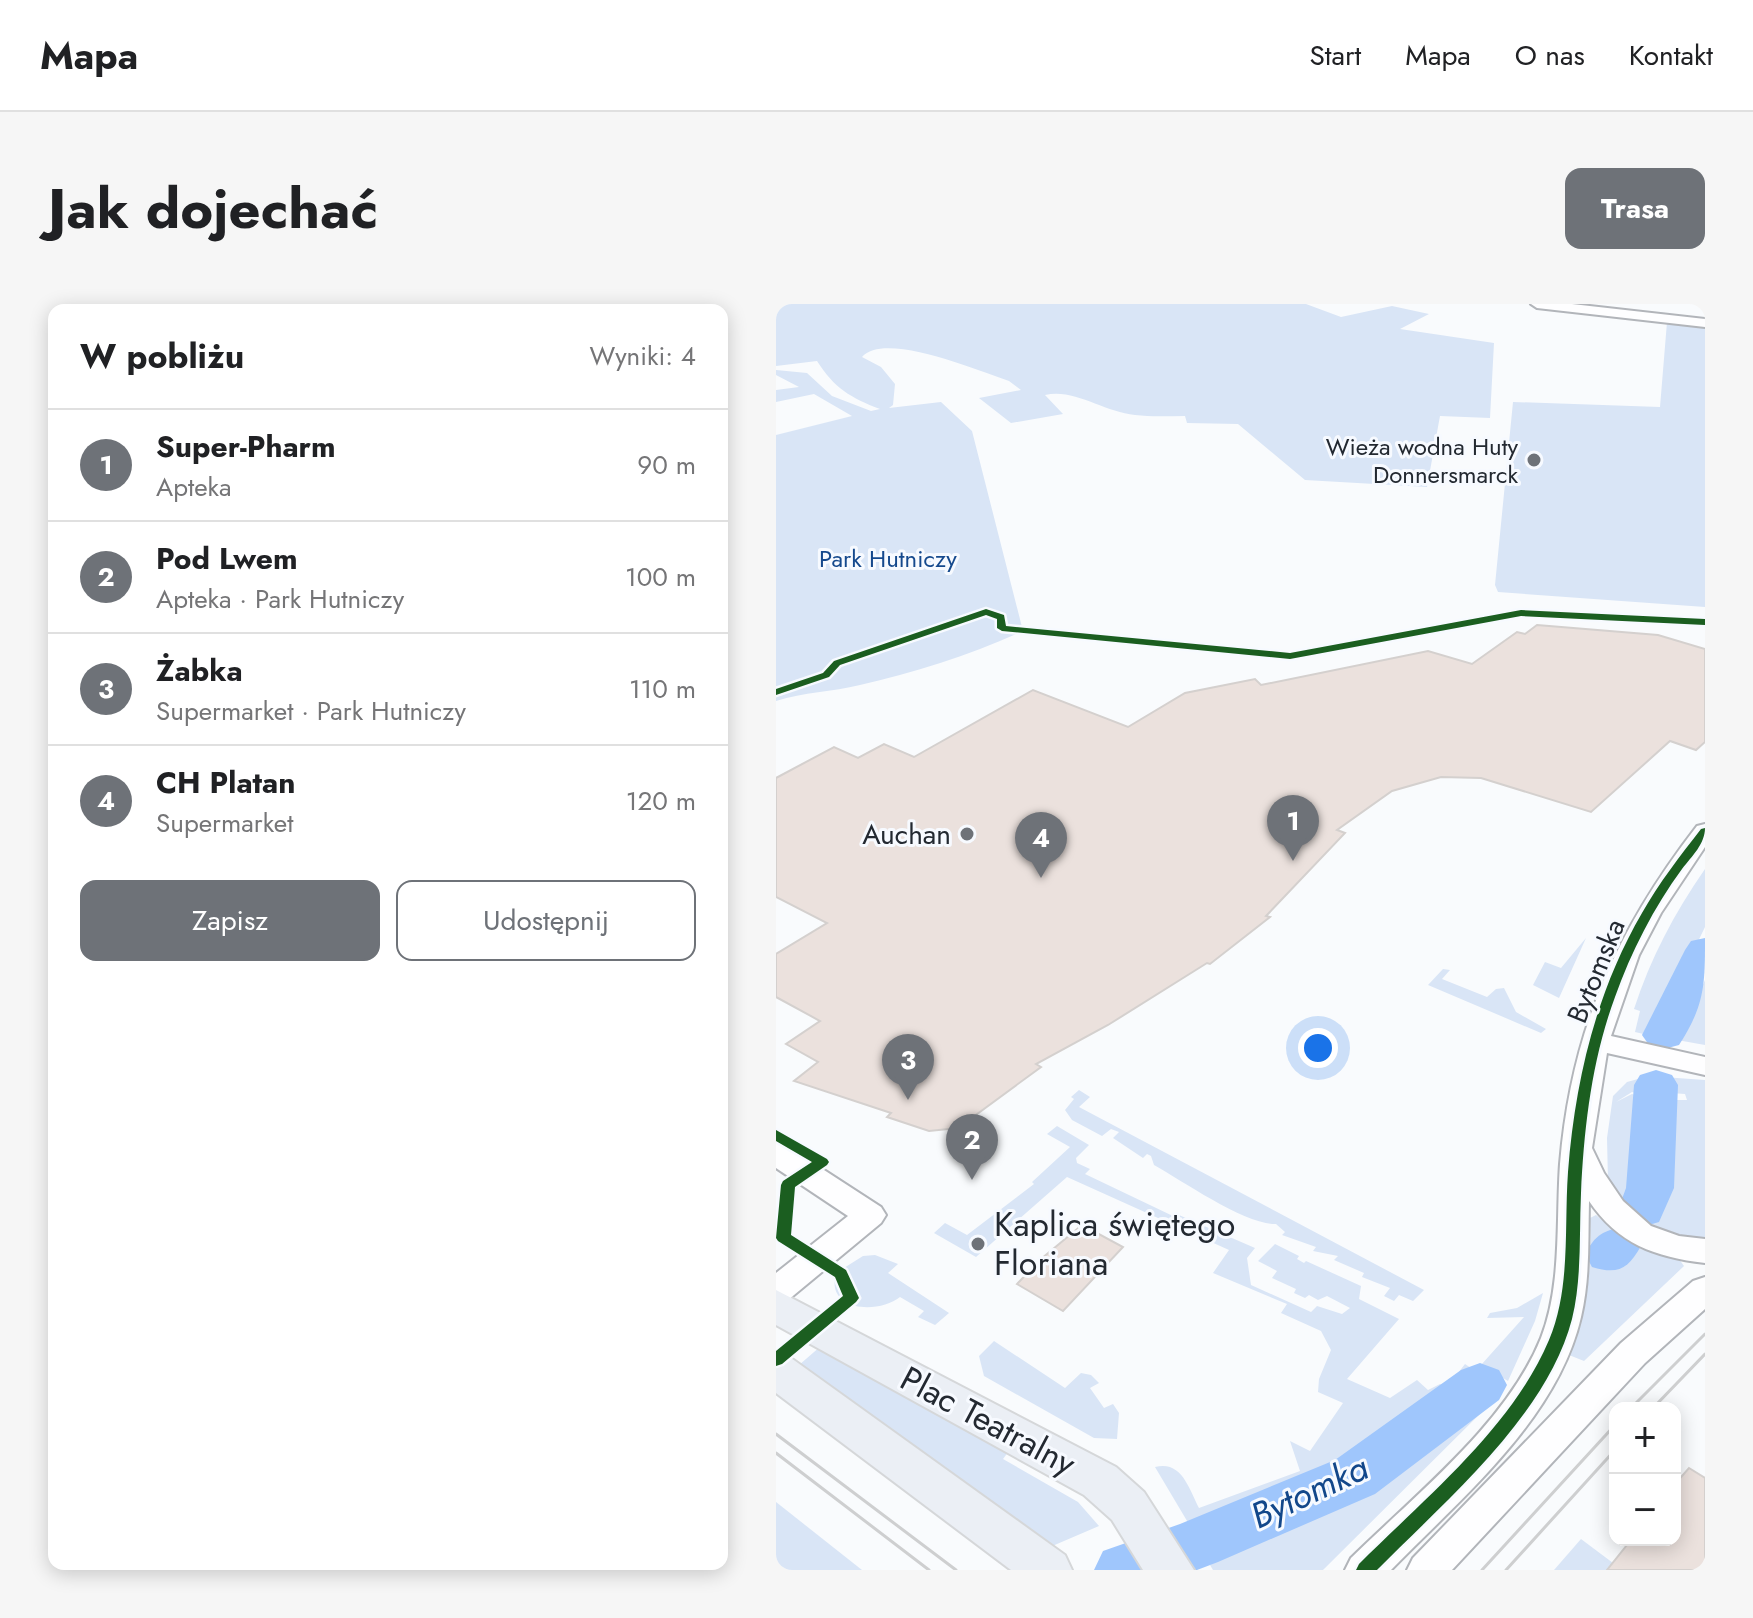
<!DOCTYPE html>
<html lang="pl">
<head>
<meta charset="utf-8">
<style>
  body { margin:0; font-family:Jost,sans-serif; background:#f6f6f6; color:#202124 }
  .controls { position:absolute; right:24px; bottom:24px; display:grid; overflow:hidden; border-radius:16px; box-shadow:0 4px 20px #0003 }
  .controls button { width:72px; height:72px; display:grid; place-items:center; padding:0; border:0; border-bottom:2px solid #e0e0e0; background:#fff; color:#202124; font:40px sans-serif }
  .you { position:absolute; left:542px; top:744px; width:28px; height:28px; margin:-20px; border:6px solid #fff; border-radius:50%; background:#1a73e8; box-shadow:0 0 0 12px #1a73e833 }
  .badge { display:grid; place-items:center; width:52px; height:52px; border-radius:50%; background:#6e7278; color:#fff; font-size:26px; font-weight:700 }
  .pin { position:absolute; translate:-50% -66px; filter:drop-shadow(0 2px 4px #0008) }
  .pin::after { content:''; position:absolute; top:42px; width:28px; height:24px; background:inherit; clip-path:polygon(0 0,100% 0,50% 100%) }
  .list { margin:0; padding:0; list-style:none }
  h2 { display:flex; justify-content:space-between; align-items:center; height:104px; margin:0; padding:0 32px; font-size:34px }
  h2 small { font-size:26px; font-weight:400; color:#757577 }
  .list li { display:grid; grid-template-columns:52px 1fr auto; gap:24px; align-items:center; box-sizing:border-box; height:112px; padding:0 32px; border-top:2px solid #e0e0e0 }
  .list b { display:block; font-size:30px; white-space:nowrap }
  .list p { margin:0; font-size:26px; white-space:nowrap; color:#757577 }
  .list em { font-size:26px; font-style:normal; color:#757577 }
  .actions { display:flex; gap:16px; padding:24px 32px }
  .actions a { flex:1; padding:18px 0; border:2px solid #6e7278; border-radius:16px; text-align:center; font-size:28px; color:#6e7278 }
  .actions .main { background:#6e7278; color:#fff }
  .map { position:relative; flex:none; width:929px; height:1266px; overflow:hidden; border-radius:16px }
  header { display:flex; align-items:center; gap:48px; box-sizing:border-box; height:112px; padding:0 40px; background:#fff; border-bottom:2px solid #e0e0e0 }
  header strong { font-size:38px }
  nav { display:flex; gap:44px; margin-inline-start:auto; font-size:28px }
  .intro { display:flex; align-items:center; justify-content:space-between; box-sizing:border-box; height:192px; padding:0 48px }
  h1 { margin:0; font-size:56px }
  .button { padding:20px 36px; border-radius:16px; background:#6e7278; color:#fff; font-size:28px; font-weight:700 }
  main { display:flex; gap:48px; padding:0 48px }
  aside { flex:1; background:#fff; border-radius:16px; box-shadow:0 4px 20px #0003 }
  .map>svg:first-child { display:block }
</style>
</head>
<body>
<header>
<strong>Mapa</strong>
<nav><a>Start</a><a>Mapa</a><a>O nas</a><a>Kontakt</a></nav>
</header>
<div class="intro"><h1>Jak dojechać</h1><a class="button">Trasa</a></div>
<main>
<aside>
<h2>W pobliżu<small>Wyniki: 4</small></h2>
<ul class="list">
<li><span class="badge">1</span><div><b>Super-Pharm</b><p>Apteka</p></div><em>90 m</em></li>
<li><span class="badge">2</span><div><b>Pod Lwem</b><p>Apteka · Park Hutniczy</p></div><em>100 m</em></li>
<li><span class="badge">3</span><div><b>Żabka</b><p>Supermarket · Park Hutniczy</p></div><em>110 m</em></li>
<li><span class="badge">4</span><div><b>CH Platan</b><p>Supermarket</p></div><em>120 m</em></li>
</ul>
<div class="actions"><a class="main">Zapisz</a><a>Udostępnij</a></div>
</aside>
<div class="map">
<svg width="929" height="1266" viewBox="0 0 929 1266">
  <rect width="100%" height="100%" fill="#f9fbfd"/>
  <g fill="#d9e5f6" fill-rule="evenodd">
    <path d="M 0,0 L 530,0 L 565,13 L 616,2 L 653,10 L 624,25 L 718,39 L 714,114 L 664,112 L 651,183 L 529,176 L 462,120 L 411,119 L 409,112 C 392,112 375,113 359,111 C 328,108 298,84 269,91 L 287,110 L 235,119 L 203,94 L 245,86 L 233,77 C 202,67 109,27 86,53 L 105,63 L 119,80 L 117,101 L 113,104 L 165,98 L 196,127 L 247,327 C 197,350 138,369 84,381 C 56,388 28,388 0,397 L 0,131 L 76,112 L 38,90 L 0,98 L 0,86 L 23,83 L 0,71 L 0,66 L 31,69 L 56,92 L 95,107 L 104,105 C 75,94 58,84 41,57 L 0,62 Z"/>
    <polygon points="891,18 929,23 929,303 722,288 719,281 737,98 884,103"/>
    <path d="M 929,565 L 929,623 L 876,732 L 859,728 L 864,707 L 858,705 C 875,653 898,610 929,565 Z"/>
    <polygon points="810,634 783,694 757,681 769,658 785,664"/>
    <polygon points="667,665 674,666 666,675 711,693 720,685 728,684 740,708 770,725 765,729 652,681"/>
    <polygon points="929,676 929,741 901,736"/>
    <path d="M 873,772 L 929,776 L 929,936 L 912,936 L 861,919 L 832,878 L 831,834 L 837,792 L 851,778 ZM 865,778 L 895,784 L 895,789 L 909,790 L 911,796 L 894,796 L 884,890 L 876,910 L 855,902 L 861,880 L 864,792 L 856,790 L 840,798 L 856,788 L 863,790 Z"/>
    <path d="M 303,786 L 314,793 L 303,803 L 648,986 L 637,997 L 623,991 L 618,997 L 608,992 L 614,984 L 586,973 L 588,969 L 558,956 L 562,952 L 537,947 L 540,943 L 506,931 L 509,928 L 500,920 C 470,921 408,878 378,861 L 375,852 L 371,850 L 367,854 L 337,834 L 343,828 L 335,825 L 326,832 L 296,816 L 289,806 L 298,795 L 295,793 Z"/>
    <path d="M 281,822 L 313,841 L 300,854 L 301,859 L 314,865 L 309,870 L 399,913 L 403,911 L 479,944 L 471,954 L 475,981 L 535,1008 L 541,1002 L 566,1010 L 574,1004 L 551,992 L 542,996 L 533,991 L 529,994 L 518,989 L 520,985 L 496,974 L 501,967 L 482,957 L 499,940 L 523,952 L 521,955 L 528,959 L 530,957 L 585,982 L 583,995 L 623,1015 L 571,1075 L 614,1094 L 641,1076 L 652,1086 L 664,1080 L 673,1082 L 685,1072 L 682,1069 L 689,1060 L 728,1086 L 547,1266 L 437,1266 L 434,1261 L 485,1228 L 585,1181 L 712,1090 L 694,1078 L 616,1133 L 533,1179 L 417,1227 L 379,1163 C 406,1156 413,1185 423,1204 L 524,1167 L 514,1137 L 534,1147 L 567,1099 L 542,1088 L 543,1075 L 555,1046 L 545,1027 L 505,1009 L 511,1000 L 437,969 L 453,946 L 291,873 L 200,953 L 158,929 L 169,919 L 191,931 L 258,880 L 256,878 L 294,843 L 271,830 Z"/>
    <path d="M 820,911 L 861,944 L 903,955 L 908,962 L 808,1057 L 793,1051 C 812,1006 816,963 814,914 Z"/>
    <path d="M 99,951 L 122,960 L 112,969 L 173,1009 L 159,1021 L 142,1013 L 148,1007 L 124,993 C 103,1010 49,1008 60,969 L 87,952 Z"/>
    <polygon points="767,989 759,1017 732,1077 705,1061 748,1013 711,1014 714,1009 741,1004"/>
    <polygon points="218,1037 289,1084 305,1069 315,1071 323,1079 314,1084 328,1104 337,1100 343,1109 341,1135 318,1134 208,1072 203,1052"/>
    <polygon points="45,1042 233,1147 227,1155 302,1198 323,1222 274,1243 23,1061"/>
    <polygon points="0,1198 86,1266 0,1266"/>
    <polygon points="805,1235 837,1259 831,1266 778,1266"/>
  </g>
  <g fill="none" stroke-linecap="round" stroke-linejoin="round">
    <g fill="#9fc6fc" fill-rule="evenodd">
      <path d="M 929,634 C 929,680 929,701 903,741 L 888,745 L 873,741 L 866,731 L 909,646 L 915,637 Z"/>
      <polygon points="880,766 896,771 902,781 898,884 883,918 866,923 849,918 842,906 850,884 858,781 864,771"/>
      <path d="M 840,924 L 858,929 L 865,942 C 852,965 842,971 816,963 L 809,950 C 818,934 823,929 840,924 Z"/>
      <polygon points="704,1059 723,1066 731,1081 723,1096 599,1190 442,1258 421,1266 318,1266 327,1247 404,1220 559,1156 685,1066"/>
    </g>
  </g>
  <g fill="#ebe1dd" stroke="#d4d0ce" stroke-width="2">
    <polygon points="761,321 882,331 929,345 929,438 920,446 894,437 815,508 705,474 665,473 616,487 561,526 569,529 490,612 494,613 434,660 431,659 332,721 260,760 265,763 182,824 153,827 111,813 115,809 18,777 42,758 10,740 44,717 0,693 0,650 51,619 0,593 0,474 58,443 82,454 108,440 138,453 257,386 352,423 409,389 479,375 485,381 652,347 696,360 741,328 749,330"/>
    <polygon points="306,921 347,943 287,1007 241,980 265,955"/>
    <polygon points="913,1164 929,1174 929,1266 831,1266 855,1236 899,1236 899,1180"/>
  </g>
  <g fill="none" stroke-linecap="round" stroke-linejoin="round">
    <g stroke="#b2b5ba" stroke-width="4">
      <g id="minor">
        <polygon points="755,0 796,0 929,15 929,23 761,4"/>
        <path d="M 929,520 L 929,543 L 885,609 L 863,651 L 835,732 L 929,753 L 929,771 L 831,749 L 816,844 L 828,869 L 847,897 L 875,922 L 903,932 L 929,935 L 929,959 C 879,953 842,940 813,897 C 812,936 814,975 805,1013 C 781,1116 685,1194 615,1266 L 569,1266 L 575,1254 C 639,1191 731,1119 765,1034 C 786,980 780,917 784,860 C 795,727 840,627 921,522 Z"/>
        <polygon points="0,839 11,842 105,903 110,911 105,919 12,996 0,1000 0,969 72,912 0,864"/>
        <polygon points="929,973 929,1005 869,1059 676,1266 631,1266 637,1254 845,1039 917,977"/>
      </g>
    </g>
    <g stroke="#d5d7d9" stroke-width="4">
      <g id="major">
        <polygon points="0,986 340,1163 368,1188 418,1266 367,1266 336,1216 308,1191 0,1021"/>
        <polygon points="0,1049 15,1054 289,1251 296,1266 235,1266 0,1089"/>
      </g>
    </g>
    <use href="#minor" fill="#fefeff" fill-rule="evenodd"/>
    <use href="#major" fill="#ebeff5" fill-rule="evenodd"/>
    <g stroke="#cecfd0" stroke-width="3">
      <polyline points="855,1104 929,1030"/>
      <polyline points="877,1104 929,1050"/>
      <polyline points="0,1130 180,1266"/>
      <polyline points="0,1149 153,1266"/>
      <polyline points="706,1266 839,1121"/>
      <polyline points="730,1266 839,1146"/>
    </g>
    <g stroke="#f7faff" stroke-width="5">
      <g id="cycleway">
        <polygon points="210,305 228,311 230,322 514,349 745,306 929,315 929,321 745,312 514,355 226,327 221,324 221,315 210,311 64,361 53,373 0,391 0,385 47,369 58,357"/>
        <path d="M 929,524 C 929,540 916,552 906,565 C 878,603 855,648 839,693 C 816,755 808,823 805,889 C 803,931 806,974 796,1015 C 771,1112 669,1197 601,1266 L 580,1266 L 583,1260 C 649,1194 736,1124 773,1036 C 795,984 788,923 792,868 C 799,777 820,688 866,609 C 883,579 904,552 925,525 Z"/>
        <polygon points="0,826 51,855 53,858 51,861 19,883 15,931 70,966 83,994 80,998 6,1060 0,1062 0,1047 67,992 59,973 2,937 0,934 5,881 7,877 36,858 0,837"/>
      </g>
    </g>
    <use href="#cycleway" fill="#1b5e20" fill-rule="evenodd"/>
  </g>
  <g fill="#6e7278" stroke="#f7faff" stroke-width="3">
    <circle cx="758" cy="156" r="8"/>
    <circle cx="191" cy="530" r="8"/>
    <circle cx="202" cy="940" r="8"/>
  </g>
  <g text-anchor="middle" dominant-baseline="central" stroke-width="6" stroke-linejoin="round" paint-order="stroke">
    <g font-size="24" fill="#232931" stroke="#f7faff" text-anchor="end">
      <text x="742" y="142">Wieża wodna Huty<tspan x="742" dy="28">Donnersmarck</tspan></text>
    </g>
    <g font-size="24" fill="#15498d" stroke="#f7faff">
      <text x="112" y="254">Park Hutniczy</text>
    </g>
    <g font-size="28" fill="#232931" stroke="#f7faff" text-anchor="end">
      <text x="175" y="530">Auchan</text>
    </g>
    <g font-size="28" fill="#232931" stroke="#f7faff">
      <text transform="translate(820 667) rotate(-68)">Bytomska</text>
    </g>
    <g font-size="34" fill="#232931" stroke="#f7faff" text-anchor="start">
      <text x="218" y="920">Kaplica świętego<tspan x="218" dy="39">Floriana</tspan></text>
    </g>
    <g font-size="34" fill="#232931" stroke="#f7faff">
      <text transform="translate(212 1117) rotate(28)">Plac Teatralny</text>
    </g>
    <g font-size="36" font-style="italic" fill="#12478a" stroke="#f7faff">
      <text transform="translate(533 1187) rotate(-25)">Bytomka</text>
    </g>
  </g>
</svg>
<div class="controls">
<button>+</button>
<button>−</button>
</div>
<div class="you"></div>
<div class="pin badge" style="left:517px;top:557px">1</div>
<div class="pin badge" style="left:196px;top:876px">2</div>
<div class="pin badge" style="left:132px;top:796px">3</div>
<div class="pin badge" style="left:265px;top:574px">4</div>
</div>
</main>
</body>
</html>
